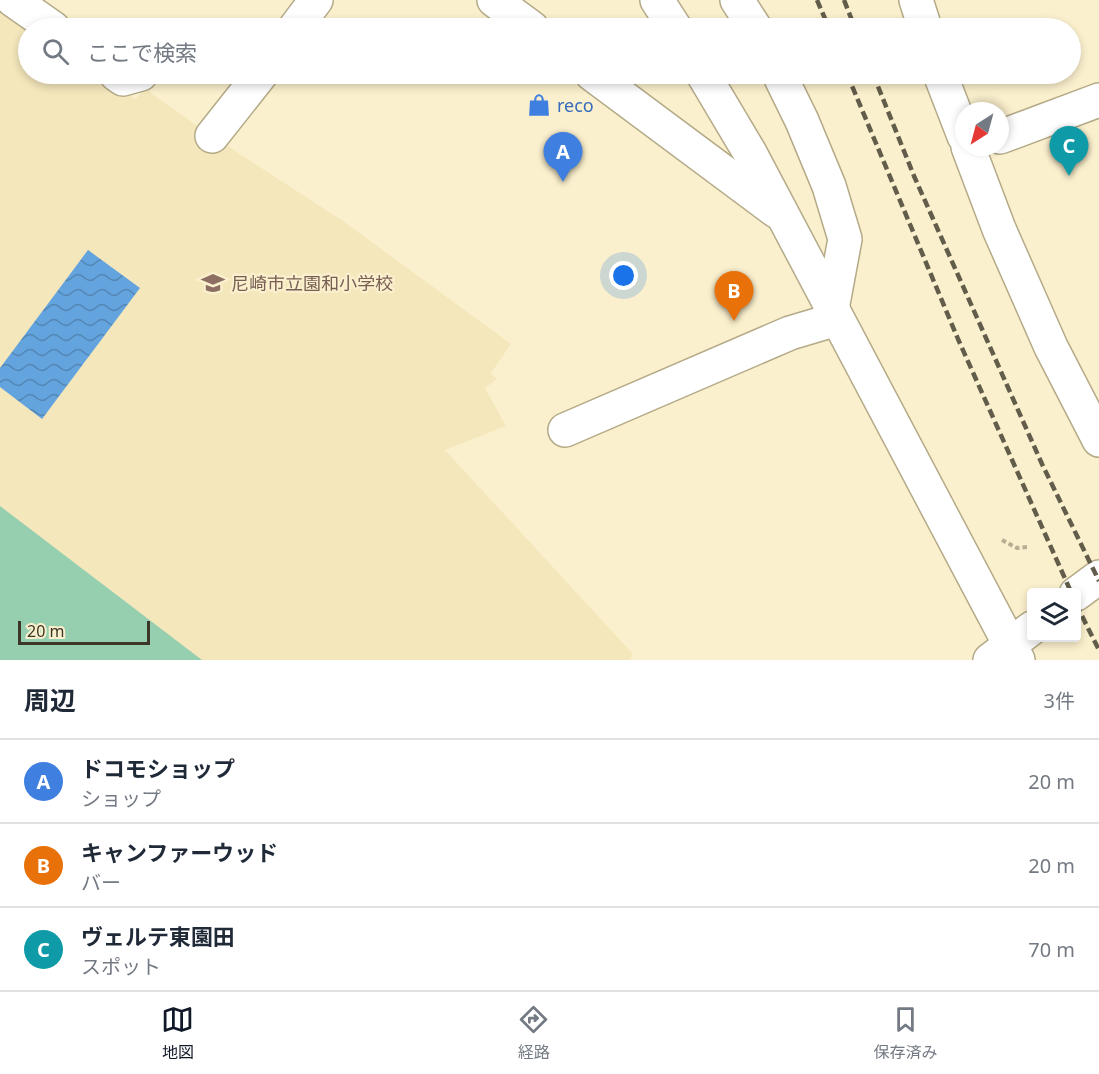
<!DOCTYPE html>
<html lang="ja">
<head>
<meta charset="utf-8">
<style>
  body { margin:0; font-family:"Noto Sans","Noto Sans JP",sans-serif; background:#f2f2f3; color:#1f2937 }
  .controls { position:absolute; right:18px; bottom:18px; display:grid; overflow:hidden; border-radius:6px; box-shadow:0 3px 9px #0003 }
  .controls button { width:54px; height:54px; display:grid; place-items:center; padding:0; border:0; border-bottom:2px solid #e0e1e3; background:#fff; color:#1f2937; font:30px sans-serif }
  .compass { position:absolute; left:955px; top:102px; width:54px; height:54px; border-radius:50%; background:#fff; box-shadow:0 3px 9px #0003; rotate:216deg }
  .scale { position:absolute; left:18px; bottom:15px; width:132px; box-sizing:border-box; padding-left:6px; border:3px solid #3a3628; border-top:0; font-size:16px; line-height:21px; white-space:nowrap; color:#3a3628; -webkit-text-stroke:4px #fbf0cd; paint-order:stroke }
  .you { position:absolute; left:624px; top:276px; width:21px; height:21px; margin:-15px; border:4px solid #fff; border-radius:50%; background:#1a73e8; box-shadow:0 0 0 9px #1a73e833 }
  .badge { display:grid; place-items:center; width:39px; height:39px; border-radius:50%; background:#111827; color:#fff; font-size:20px; font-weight:700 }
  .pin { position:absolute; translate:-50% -50px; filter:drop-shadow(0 2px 3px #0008) }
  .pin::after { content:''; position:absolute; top:32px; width:21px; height:18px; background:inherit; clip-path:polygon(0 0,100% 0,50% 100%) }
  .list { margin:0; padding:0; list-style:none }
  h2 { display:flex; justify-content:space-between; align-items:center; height:78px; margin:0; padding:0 24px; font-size:26px }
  h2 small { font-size:20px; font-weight:400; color:#747a83 }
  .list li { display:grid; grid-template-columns:39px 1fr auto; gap:18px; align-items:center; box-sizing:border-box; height:84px; padding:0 24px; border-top:2px solid #e0e1e3 }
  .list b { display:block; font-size:22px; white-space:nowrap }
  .list p { margin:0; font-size:20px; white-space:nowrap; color:#747a83 }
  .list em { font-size:20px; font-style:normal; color:#747a83 }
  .icon { flex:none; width:33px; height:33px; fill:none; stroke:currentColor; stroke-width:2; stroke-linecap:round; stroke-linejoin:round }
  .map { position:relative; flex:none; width:1099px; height:660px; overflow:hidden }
  .search { position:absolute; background:#fff; box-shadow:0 3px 9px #0003; left:18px; right:18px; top:18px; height:66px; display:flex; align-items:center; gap:15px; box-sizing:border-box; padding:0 21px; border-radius:33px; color:#747a83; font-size:22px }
  .sheet { height:330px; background:#fff }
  nav { display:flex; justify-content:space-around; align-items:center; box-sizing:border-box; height:84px; border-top:2px solid #e0e1e3; background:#fff; font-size:16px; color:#747a83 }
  nav a { display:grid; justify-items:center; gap:3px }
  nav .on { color:#111827 }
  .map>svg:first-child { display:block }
</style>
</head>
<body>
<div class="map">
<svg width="1099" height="660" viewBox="0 0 1099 660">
  <defs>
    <pattern id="water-waves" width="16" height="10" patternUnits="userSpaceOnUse" patternTransform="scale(1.5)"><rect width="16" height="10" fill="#63a4de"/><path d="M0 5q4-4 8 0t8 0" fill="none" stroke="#5386b4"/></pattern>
  </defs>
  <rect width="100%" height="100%" fill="#fbf0cd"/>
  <polygon fill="#f4e7bc" points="0,3 28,28 28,74 99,74 135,99 145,89 212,136 343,221 511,344 491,373 497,379 485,388 506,426 445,450 633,654 630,660 0,660"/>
  <polygon fill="#96cfb0" points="0,506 202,660 0,660"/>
  <polygon fill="url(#water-waves)" points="88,250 140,288 42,419 0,387 0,368"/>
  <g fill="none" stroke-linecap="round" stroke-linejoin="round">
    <g stroke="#b4aa88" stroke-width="36">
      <g id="minor">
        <polyline points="13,0 53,28"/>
        <polyline points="494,0 532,28"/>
        <polyline points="657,0 675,28"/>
        <polyline points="737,0 755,28"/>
        <polyline points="916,0 925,28"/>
        <polyline points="295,28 316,0"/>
        <polyline points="116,74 123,79 141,74"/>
        <polyline points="592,74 776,211"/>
        <polyline points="703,74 750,153 1018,660"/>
        <polyline points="779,74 802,121 829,186 845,239 832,309"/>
        <polyline points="940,74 964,136"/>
        <polyline points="212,136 261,74"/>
        <polyline points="1000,137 1099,100"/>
        <polyline points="968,147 999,229 1051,347 1099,440"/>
        <polyline points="565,430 790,333 837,319"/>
        <polyline points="1076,594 1099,577"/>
        <polyline points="990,660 1032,628"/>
      </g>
    </g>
    <polyline stroke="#b6ae92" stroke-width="4" stroke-dasharray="4.5 3" stroke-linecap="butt" points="1002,540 1017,548 1027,547"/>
    <use href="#minor" stroke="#fff" stroke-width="33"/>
    <g stroke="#625c4a" stroke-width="4.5" stroke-dasharray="9 4.5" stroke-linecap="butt">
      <polyline points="817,0 829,28"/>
      <polyline points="844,0 855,28"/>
      <polyline points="847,74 958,339 1071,592"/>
      <polyline points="873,74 914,176 1042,464 1099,581"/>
      <polyline points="1076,604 1099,650"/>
    </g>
  </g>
  <defs>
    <g id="shop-bare" transform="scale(1.8)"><path d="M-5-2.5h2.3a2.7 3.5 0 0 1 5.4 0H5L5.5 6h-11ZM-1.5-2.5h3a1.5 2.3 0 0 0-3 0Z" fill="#3f7fe0" stroke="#fbf0cd" stroke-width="2.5" paint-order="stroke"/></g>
    <g id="school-bare" transform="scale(1.8)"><path d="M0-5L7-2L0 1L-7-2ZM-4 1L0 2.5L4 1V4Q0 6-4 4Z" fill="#8d6e63" stroke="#fbf0cd" stroke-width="2.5" paint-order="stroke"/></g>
  </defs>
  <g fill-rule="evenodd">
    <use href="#shop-bare" x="539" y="105"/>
    <use href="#school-bare" x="213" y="283"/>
  </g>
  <g text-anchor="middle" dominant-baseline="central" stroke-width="4.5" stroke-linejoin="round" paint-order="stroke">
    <g font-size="18" fill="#366cbe" stroke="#fbf0cd" text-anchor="start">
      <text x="557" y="105">reco</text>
    </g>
    <g font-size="18" fill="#785e54" stroke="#fbf0cd" text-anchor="start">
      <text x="231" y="283">尼崎市立園和小学校</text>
    </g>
  </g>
</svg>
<div class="controls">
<button><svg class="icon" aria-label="layers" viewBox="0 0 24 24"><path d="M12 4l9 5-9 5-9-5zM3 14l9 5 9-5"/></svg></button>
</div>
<svg class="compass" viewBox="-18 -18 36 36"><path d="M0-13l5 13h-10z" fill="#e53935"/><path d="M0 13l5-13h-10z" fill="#747a83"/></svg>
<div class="scale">20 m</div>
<div class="you"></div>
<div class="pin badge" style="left:563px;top:182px;background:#3f7fe0">A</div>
<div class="pin badge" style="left:734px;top:321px;background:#e8710a">B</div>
<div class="pin badge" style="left:1069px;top:176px;background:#0f9aa8">C</div>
<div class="search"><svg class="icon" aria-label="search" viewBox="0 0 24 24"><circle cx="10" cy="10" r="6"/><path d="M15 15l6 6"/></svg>ここで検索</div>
</div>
<section class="sheet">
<h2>周辺<small>3件</small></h2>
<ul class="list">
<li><span class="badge" style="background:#3f7fe0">A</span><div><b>ドコモショップ</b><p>ショップ</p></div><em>20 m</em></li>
<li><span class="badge" style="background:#e8710a">B</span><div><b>キャンファーウッド</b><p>バー</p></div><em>20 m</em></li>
<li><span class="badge" style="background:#0f9aa8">C</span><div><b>ヴェルテ東園田</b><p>スポット</p></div><em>70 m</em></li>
</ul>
</section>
<nav>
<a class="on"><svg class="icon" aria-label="map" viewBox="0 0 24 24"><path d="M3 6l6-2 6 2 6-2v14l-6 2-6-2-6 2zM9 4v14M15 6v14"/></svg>地図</a>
<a><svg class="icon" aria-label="directions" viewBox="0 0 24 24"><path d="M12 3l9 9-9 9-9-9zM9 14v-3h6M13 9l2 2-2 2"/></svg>経路</a>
<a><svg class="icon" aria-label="saved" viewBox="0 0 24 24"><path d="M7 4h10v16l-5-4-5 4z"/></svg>保存済み</a>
</nav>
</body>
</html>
